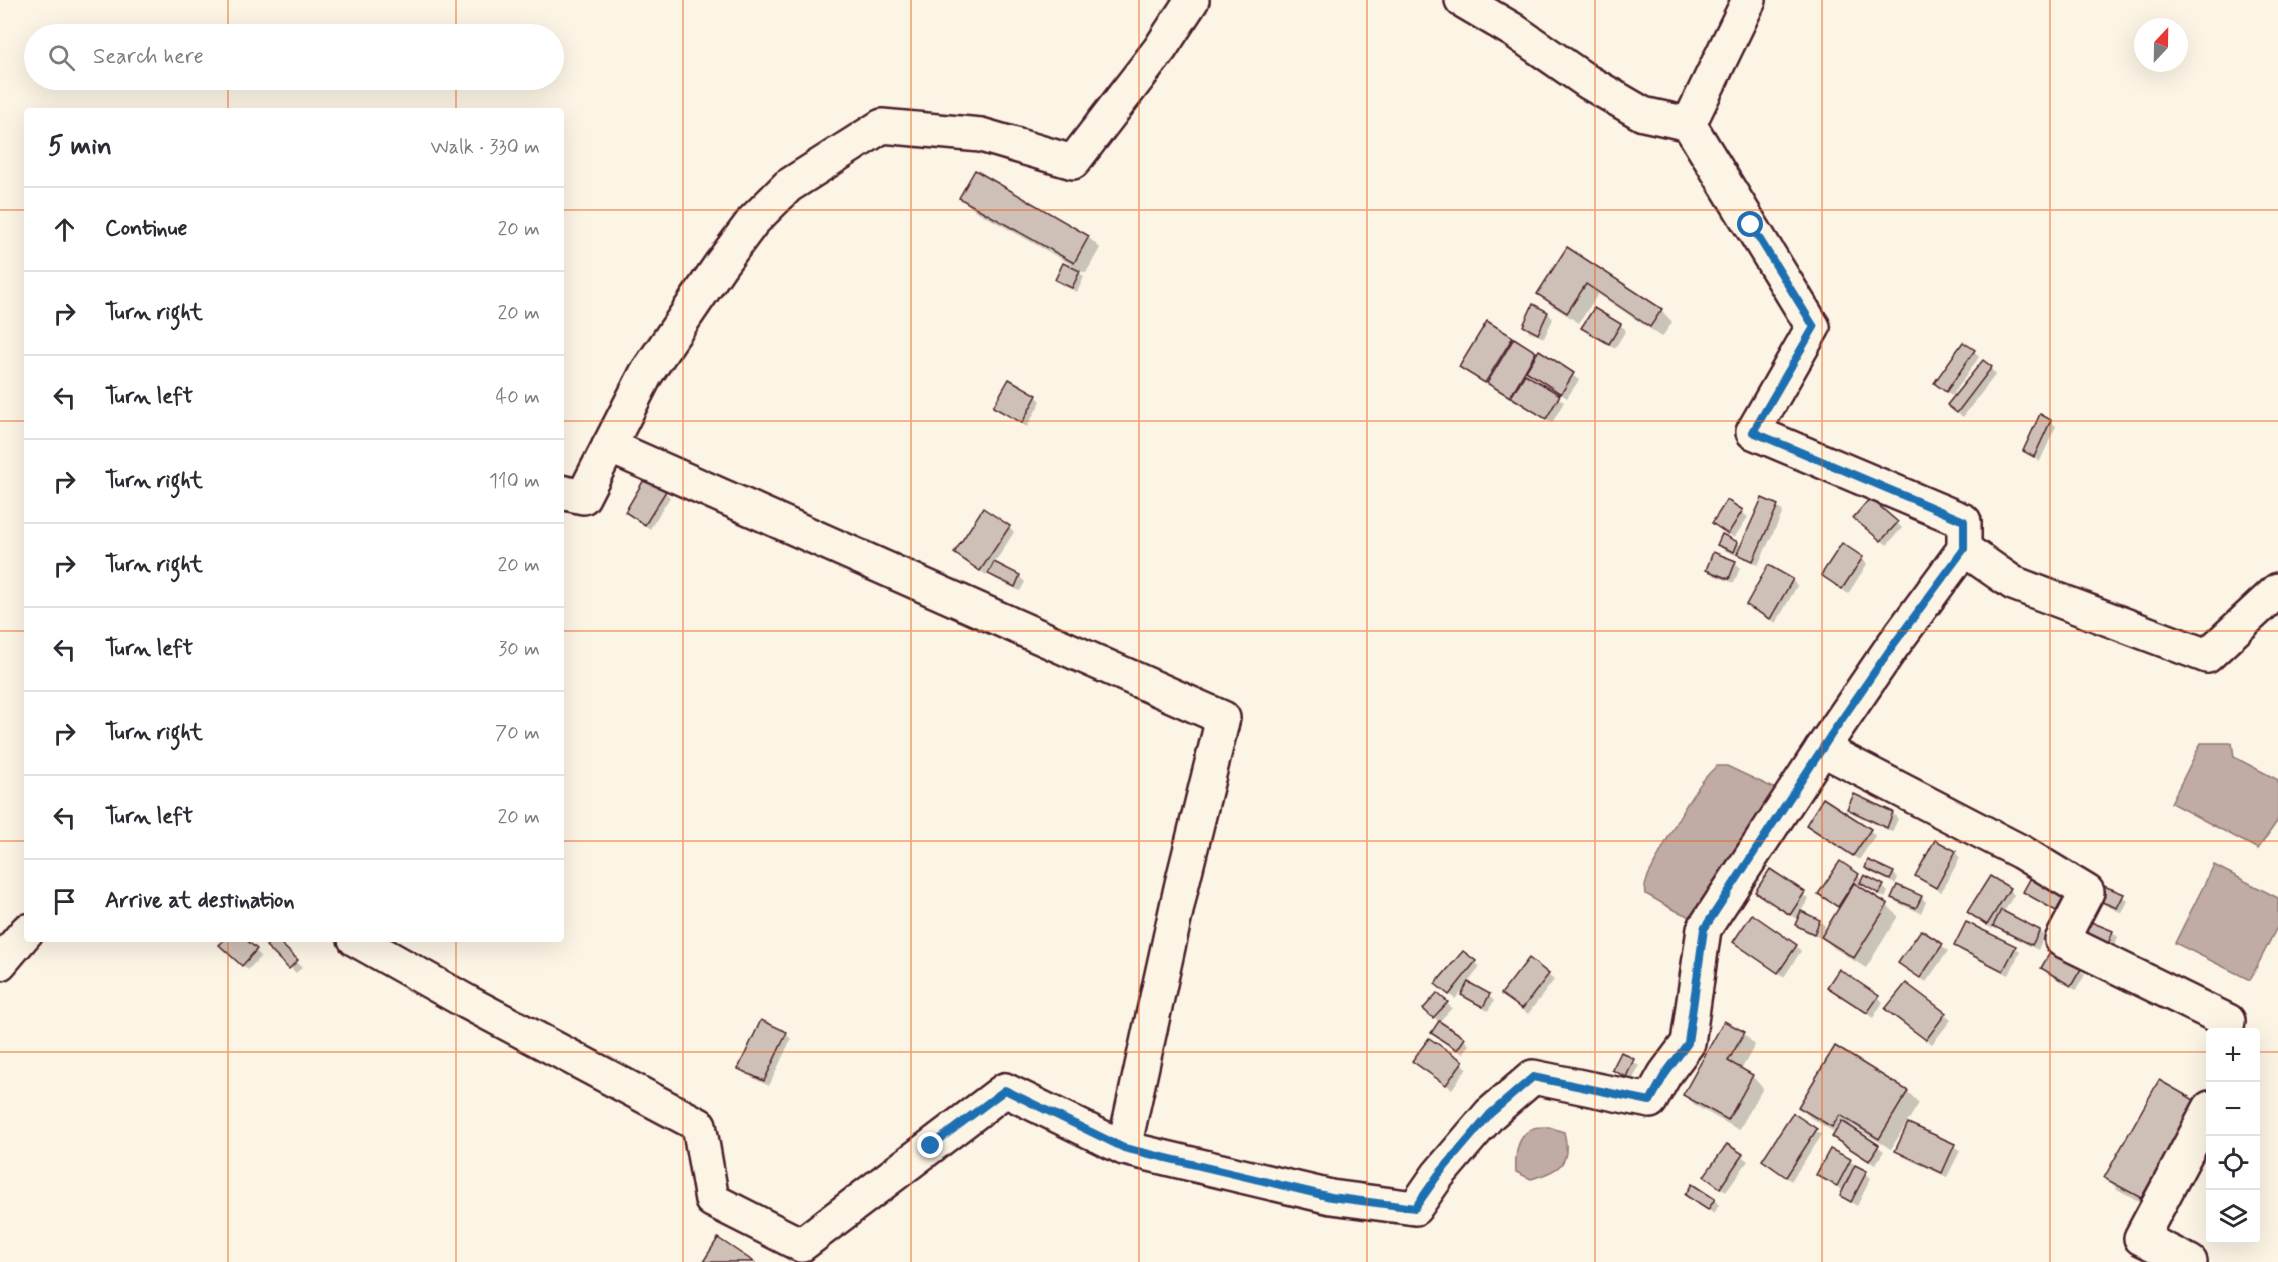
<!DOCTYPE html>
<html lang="en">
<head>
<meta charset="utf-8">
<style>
  body { margin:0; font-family:Mynerve,sans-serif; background:#f7f7f7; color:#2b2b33 }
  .controls { position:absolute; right:18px; bottom:18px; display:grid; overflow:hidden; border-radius:6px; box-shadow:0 6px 24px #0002 }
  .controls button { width:54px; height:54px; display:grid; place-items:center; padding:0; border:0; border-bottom:2px solid #e1e1e2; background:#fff; color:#2b2b33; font:30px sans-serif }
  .compass { position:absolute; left:2134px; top:18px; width:54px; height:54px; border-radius:50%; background:#fff; box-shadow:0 6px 24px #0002; rotate:22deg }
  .stop { position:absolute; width:18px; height:18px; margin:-14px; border:4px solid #1f6fb2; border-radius:50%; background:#fff }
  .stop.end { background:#1f6fb2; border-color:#fff; box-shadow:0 2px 6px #0008 }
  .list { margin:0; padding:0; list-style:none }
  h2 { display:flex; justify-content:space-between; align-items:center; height:78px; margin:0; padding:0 24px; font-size:26px }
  h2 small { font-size:20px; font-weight:400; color:#7c7c81 }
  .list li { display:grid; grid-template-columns:39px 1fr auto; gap:18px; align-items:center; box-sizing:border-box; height:84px; padding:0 24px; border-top:2px solid #e1e1e2 }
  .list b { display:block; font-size:22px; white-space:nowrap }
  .list em { font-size:20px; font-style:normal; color:#7c7c81 }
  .icon { flex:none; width:33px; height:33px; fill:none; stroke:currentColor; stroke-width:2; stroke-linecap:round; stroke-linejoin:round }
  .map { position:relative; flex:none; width:2278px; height:1262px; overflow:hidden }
  .search { position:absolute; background:#fff; box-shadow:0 6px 24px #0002; left:24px; top:24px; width:540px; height:66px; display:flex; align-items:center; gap:15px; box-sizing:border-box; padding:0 21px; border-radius:33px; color:#7c7c81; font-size:22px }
  .panel { position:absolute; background:#fff; box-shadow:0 6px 24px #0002; left:24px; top:108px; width:540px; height:834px; border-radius:6px }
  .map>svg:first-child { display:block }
</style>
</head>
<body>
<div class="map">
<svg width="2278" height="1262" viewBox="0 0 2278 1262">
  <rect width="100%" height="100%" fill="#fcf5e5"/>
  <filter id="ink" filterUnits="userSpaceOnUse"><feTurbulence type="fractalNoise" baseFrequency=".0167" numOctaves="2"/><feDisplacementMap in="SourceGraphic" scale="12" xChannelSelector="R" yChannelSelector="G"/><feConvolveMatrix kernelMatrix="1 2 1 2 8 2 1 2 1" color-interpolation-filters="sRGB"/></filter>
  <g filter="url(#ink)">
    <g fill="#c0aca5" stroke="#917474" stroke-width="1.5">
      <polygon points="2201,743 2232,743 2234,757 2278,780 2278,820 2258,849 2171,803"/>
      <path d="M 1717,766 L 1727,766 L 1780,791 L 1693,918 L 1672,909 L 1646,894 L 1645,886 L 1648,876 C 1664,846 1692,786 1717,766 Z"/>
      <polygon points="2214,865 2278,898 2278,925 2250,980 2175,943"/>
      <path d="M 1549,1127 L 1564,1132 C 1572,1164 1559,1171 1531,1179 L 1516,1172 C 1515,1157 1516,1135 1534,1128 C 1538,1127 1545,1127 1549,1127 Z"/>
    </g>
    <g fill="#0003">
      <polygon points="976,172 1088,237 1100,248 1086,273 1076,269 1084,277 1077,292 1062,285 1057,280 1072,265 973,209 961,198"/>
      <polygon points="1568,250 1661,310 1672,322 1662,337 1598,294 1579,323 1551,305 1539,293"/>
      <polygon points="1534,306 1548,313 1553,319 1544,338 1530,332 1525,326"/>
      <polygon points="1487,323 1538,355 1539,352 1579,380 1567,398 1531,374 1529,378 1564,402 1552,423 1466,372 1461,367"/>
      <polygon points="1620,325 1626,330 1615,348 1589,333 1583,328"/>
      <polygon points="1974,351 1979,357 1952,396 1941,388"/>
      <polygon points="1983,362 1996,374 1963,417 1954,410"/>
      <polygon points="1036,396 1041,401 1027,427 1001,412 995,407"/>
      <polygon points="2050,421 2056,426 2040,461 2025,451"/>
      <polygon points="665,492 670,497 650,529 627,512"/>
      <polygon points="1727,502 1748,517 1734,538 1714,523"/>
      <polygon points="1777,507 1783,512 1758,565 1724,550 1719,545 1737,543 1742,547"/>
      <polygon points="1861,523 1897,523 1902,528 1887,545"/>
      <polygon points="1009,527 1014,532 994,564 1019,576 1025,582 1020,591 995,579 988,572 986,575 956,553"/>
      <polygon points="1862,558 1867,564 1848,594 1823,575"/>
      <polygon points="1735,562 1740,568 1734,583 1713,575 1708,569"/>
      <polygon points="1792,580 1797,586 1776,623 1748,604"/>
      <polygon points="1855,796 1893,813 1898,819 1892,832 1854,814 1849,809"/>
      <polygon points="1808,825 1870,830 1875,836 1859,860"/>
      <polygon points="1955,852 1960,858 1941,892 1917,876"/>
      <polygon points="1840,863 1863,880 1883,887 1888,892 1885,898 1862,883 1859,888 1887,905 1898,916 1866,968 1834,948 1822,937 1840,909 1820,894"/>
      <polygon points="1867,868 1893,873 1898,878 1895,884 1872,873"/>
      <polygon points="1771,872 1809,899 1800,912 1820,921 1825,926 1820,938 1802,930 1796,925 1798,920 1763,897"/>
      <polygon points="2009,889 2014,895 2003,913 2039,931 2044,936 2038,950 2001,931 1995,925 1992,929 1969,912"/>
      <polygon points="2025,892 2067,892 2062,915 2030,897"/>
      <polygon points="2123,896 2128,901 2122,913 2105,905 2099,899"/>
      <polygon points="1893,897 1921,897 1926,902 1921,913 1898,903"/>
      <polygon points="1922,932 1948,951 1926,982 1900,963"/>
      <polygon points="2112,932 2118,937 2112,951 2091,943"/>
      <polygon points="227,939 243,939 261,956 248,970 221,945"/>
      <polygon points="275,940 302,967 296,973 268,946"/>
      <polygon points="1735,941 1796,946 1801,951 1784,977"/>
      <polygon points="1956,945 2015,947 2020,952 2009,975 1961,951"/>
      <polygon points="1529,960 1554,980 1528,1014 1508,999"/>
      <polygon points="1475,962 1480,967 1455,999 1443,989"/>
      <polygon points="2043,968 2080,970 2085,975 2076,990 2048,974"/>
      <polygon points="1906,985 1951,1020 1932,1044 1893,1014"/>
      <polygon points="1829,987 1878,997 1883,1002 1873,1018"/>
      <polygon points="1437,995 1452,1008 1439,1022 1425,1009"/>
      <polygon points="1463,995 1489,996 1494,1001 1488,1011 1468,1000"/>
      <polygon points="1433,1033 1464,1039 1469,1045 1463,1054"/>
      <polygon points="786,1034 791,1039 769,1086 745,1074 740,1068"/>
      <polygon points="1744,1034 1755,1045 1741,1070 1752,1076 1763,1088 1739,1130 1696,1106 1685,1095"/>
      <polygon points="1835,1048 1908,1092 1919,1103 1891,1149 1851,1125 1850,1127 1884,1151 1875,1165 1839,1142 1834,1137 1836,1133 1811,1118 1800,1107"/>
      <polygon points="1621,1054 1639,1066 1632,1081 1614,1070"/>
      <polygon points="1414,1061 1462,1063 1467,1068 1452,1089"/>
      <polygon points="2195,1102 2153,1209 2117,1189 2106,1177"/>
      <polygon points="1794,1115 1822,1135 1791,1181 1764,1160"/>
      <polygon points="1728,1146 1748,1161 1726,1192 1711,1182"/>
      <polygon points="1954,1146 1960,1151 1947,1177 1902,1156 1897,1151"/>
      <polygon points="1831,1151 1850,1161 1871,1178 1857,1206 1841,1196 1844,1191 1824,1180 1818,1175"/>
      <polygon points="1687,1195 1714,1200 1719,1205 1714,1214"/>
    </g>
    <g fill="#cfc0b7" stroke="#4a1f2b" stroke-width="1.5">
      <polygon points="975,170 1089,236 1074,263 959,198"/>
      <polygon points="1567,247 1662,309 1650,327 1586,284 1567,313 1537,294"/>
      <polygon points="1063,263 1080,271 1072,288 1055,280"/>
      <polygon points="1533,304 1548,312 1538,334 1523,326"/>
      <polygon points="1594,308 1621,324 1609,344 1581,328"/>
      <polygon points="1487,321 1513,337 1485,383 1459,367"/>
      <polygon points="1514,338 1536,352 1510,397 1487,383"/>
      <polygon points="1963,342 1975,350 1946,392 1934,383"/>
      <polygon points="1539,350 1574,373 1561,394 1526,371"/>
      <polygon points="1983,360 1992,367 1957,413 1947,405"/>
      <polygon points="1525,374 1560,395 1546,419 1511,397"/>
      <polygon points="1009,379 1037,395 1022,423 993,407"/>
      <polygon points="2040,414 2051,420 2034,457 2023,451"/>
      <polygon points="645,478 666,491 645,525 625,512"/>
      <polygon points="1762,498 1778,505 1753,561 1737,554"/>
      <polygon points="1870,498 1898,522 1881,541 1853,518"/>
      <polygon points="1727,500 1743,510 1728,534 1712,523"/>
      <polygon points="983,508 1010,526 980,571 954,553"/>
      <polygon points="1722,534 1738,542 1734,552 1717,545"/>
      <polygon points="1842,543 1863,557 1842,589 1821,575"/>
      <polygon points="1713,552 1736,561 1729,579 1706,570"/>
      <polygon points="994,562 1020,575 1015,587 988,574"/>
      <polygon points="1768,565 1793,579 1770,619 1746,605"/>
      <polygon points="1854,794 1893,812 1887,828 1847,809"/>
      <polygon points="1823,798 1871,829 1853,856 1806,825"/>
      <polygon points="1935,840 1956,851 1936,888 1915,876"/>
      <polygon points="1868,860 1894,872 1890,880 1865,868"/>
      <polygon points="1840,861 1859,874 1838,907 1818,894"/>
      <polygon points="1770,869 1805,892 1790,915 1755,892"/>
      <polygon points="2034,872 2068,890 2056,911 2023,892"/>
      <polygon points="1864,875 1884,885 1879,894 1860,883"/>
      <polygon points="1990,876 2010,888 1987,925 1967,912"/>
      <polygon points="1854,883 1888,904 1854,958 1821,937"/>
      <polygon points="1897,885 1922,896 1916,908 1891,898"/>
      <polygon points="2104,886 2124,894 2117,908 2097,900"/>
      <polygon points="2001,910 2040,930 2032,945 1993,926"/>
      <polygon points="1801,911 1820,920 1814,934 1795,925"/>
      <polygon points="1752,914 1797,945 1778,973 1733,942"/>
      <polygon points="1966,922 2016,946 2003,971 1954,946"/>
      <polygon points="2091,922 2113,931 2107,947 2084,938"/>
      <polygon points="1921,930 1943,944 1920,978 1898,963"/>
      <polygon points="225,939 245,939 257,949 242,966 219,945"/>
      <polygon points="273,939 276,939 298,960 289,969 266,946"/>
      <polygon points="1463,951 1476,961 1449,995 1435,984"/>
      <polygon points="2051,951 2081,969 2071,986 2041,968"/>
      <polygon points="1529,958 1549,974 1522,1009 1501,994"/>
      <polygon points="1839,969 1879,996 1867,1013 1827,987"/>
      <polygon points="1468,982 1490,994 1483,1007 1461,995"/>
      <polygon points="1906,983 1946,1013 1926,1040 1885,1009"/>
      <polygon points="1437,993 1448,1002 1433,1018 1423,1009"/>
      <polygon points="761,1020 787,1032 764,1081 738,1069"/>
      <polygon points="1439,1021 1465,1038 1457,1050 1431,1033"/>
      <polygon points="1724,1021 1745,1032 1728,1061 1753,1075 1728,1120 1683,1095"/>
      <polygon points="1429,1038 1463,1061 1446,1085 1412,1061"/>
      <polygon points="1835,1046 1908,1091 1879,1139 1840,1115 1832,1127 1798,1107"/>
      <polygon points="1621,1052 1634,1059 1626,1077 1612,1070"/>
      <polygon points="2159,1080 2196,1101 2141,1198 2104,1178"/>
      <polygon points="1793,1113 1817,1129 1786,1177 1762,1160"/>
      <polygon points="1842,1121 1879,1145 1869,1161 1832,1137"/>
      <polygon points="1908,1123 1955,1144 1942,1173 1895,1151"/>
      <polygon points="1727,1144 1743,1154 1720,1188 1704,1176"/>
      <polygon points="1830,1149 1851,1159 1837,1186 1816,1175"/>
      <polygon points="1855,1165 1867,1171 1851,1202 1840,1196"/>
      <polygon points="1692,1184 1715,1199 1708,1210 1685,1195"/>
      <polygon points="718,1238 754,1262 703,1262"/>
    </g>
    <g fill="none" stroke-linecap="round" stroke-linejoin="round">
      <g stroke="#4a1f2b" stroke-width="38">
        <g id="minor">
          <polyline points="1462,0 1513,30 1588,82 1643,114 1689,124 1749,0"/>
          <polyline points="1689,124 1813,327 1753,432 1964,521 1964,549"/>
          <polyline points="609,446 1223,718 1181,888 1124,1148"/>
          <polyline points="561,492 583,497 646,374 721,264 753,221 788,186 882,126 981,135 1073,162 1160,49 1192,0"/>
          <polyline points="355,939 467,1002 699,1125 712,1200 801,1245 1005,1090 1124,1148 1331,1197 1415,1208 1438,1175 1490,1114 1533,1077 1650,1101 1665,1074 1688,1043 1704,929 1822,749"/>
          <polyline points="0,963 27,931"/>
          <polyline points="2226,1032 2228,1021 2062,940 2087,892 2021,852 1822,749 1891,648 1964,549 2013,583 2207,656 2278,590"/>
          <polyline points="2190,1262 2141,1238 2210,1108"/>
        </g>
      </g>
      <use href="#minor" stroke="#fcf5e5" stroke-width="33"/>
    </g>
  </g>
  <g fill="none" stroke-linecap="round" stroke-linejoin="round" filter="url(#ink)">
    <polyline stroke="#1f6fb2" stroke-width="8" points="931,1146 1005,1090 1124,1148 1331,1197 1415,1208 1438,1175 1490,1114 1533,1077 1650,1101 1665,1074 1688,1043 1704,929 1833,732 1891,648 1964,549 1964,521 1753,432 1814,327 1751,225"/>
  </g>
  <path fill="none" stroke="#e8590c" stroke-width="1.5" stroke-opacity="0.55" d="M 228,0 L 228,34M 456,0 L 456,34M 683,0 L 683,1262M 911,0 L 911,1262M 1139,0 L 1139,1262M 1367,0 L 1367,1262M 1595,0 L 1595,1262M 1822,0 L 1822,1262M 2050,0 L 2050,1262M 228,80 L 228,111M 456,80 L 456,111M 0,210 L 27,210M 561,210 L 2278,210M 0,421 L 27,421M 561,421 L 2278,421M 0,631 L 27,631M 561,631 L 2278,631M 0,841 L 27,841M 561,841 L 2278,841M 228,939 L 228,1262M 456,939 L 456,1262M 0,1052 L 2210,1052M 2256,1052 L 2278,1052"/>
</svg>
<div class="controls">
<button>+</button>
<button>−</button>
<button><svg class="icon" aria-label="locate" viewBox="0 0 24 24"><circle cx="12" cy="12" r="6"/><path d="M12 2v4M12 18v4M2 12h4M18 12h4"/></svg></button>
<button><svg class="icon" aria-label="layers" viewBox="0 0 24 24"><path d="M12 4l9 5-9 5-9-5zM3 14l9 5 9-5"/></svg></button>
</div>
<svg class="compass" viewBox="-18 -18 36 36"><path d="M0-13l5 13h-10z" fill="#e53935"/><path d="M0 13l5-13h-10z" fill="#7c7c81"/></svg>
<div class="stop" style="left:1751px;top:225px"></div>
<div class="stop end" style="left:931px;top:1146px"></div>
<div class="search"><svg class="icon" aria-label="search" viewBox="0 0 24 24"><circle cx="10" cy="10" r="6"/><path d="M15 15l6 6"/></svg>Search here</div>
<section class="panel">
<h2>5 min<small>Walk · 330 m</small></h2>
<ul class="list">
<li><svg class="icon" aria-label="ahead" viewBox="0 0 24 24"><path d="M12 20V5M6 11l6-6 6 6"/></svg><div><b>Continue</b></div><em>20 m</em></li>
<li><svg class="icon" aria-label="right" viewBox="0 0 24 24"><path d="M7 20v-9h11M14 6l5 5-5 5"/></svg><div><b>Turn right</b></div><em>20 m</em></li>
<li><svg class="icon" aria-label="left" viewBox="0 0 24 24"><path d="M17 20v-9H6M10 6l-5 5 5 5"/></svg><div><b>Turn left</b></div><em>40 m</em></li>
<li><svg class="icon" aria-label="right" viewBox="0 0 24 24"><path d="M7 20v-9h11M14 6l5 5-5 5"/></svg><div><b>Turn right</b></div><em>110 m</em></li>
<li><svg class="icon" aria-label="right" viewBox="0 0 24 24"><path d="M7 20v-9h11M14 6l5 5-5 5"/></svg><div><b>Turn right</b></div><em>20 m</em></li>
<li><svg class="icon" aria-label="left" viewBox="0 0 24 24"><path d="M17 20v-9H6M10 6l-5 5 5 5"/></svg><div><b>Turn left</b></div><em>30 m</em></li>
<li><svg class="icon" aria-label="right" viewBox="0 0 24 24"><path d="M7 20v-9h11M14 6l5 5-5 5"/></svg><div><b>Turn right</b></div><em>70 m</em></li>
<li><svg class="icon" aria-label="left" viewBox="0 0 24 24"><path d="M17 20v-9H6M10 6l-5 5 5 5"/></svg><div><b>Turn left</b></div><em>20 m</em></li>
<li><svg class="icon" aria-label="arrive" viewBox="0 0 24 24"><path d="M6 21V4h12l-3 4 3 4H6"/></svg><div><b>Arrive at destination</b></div></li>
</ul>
</section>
</div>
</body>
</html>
